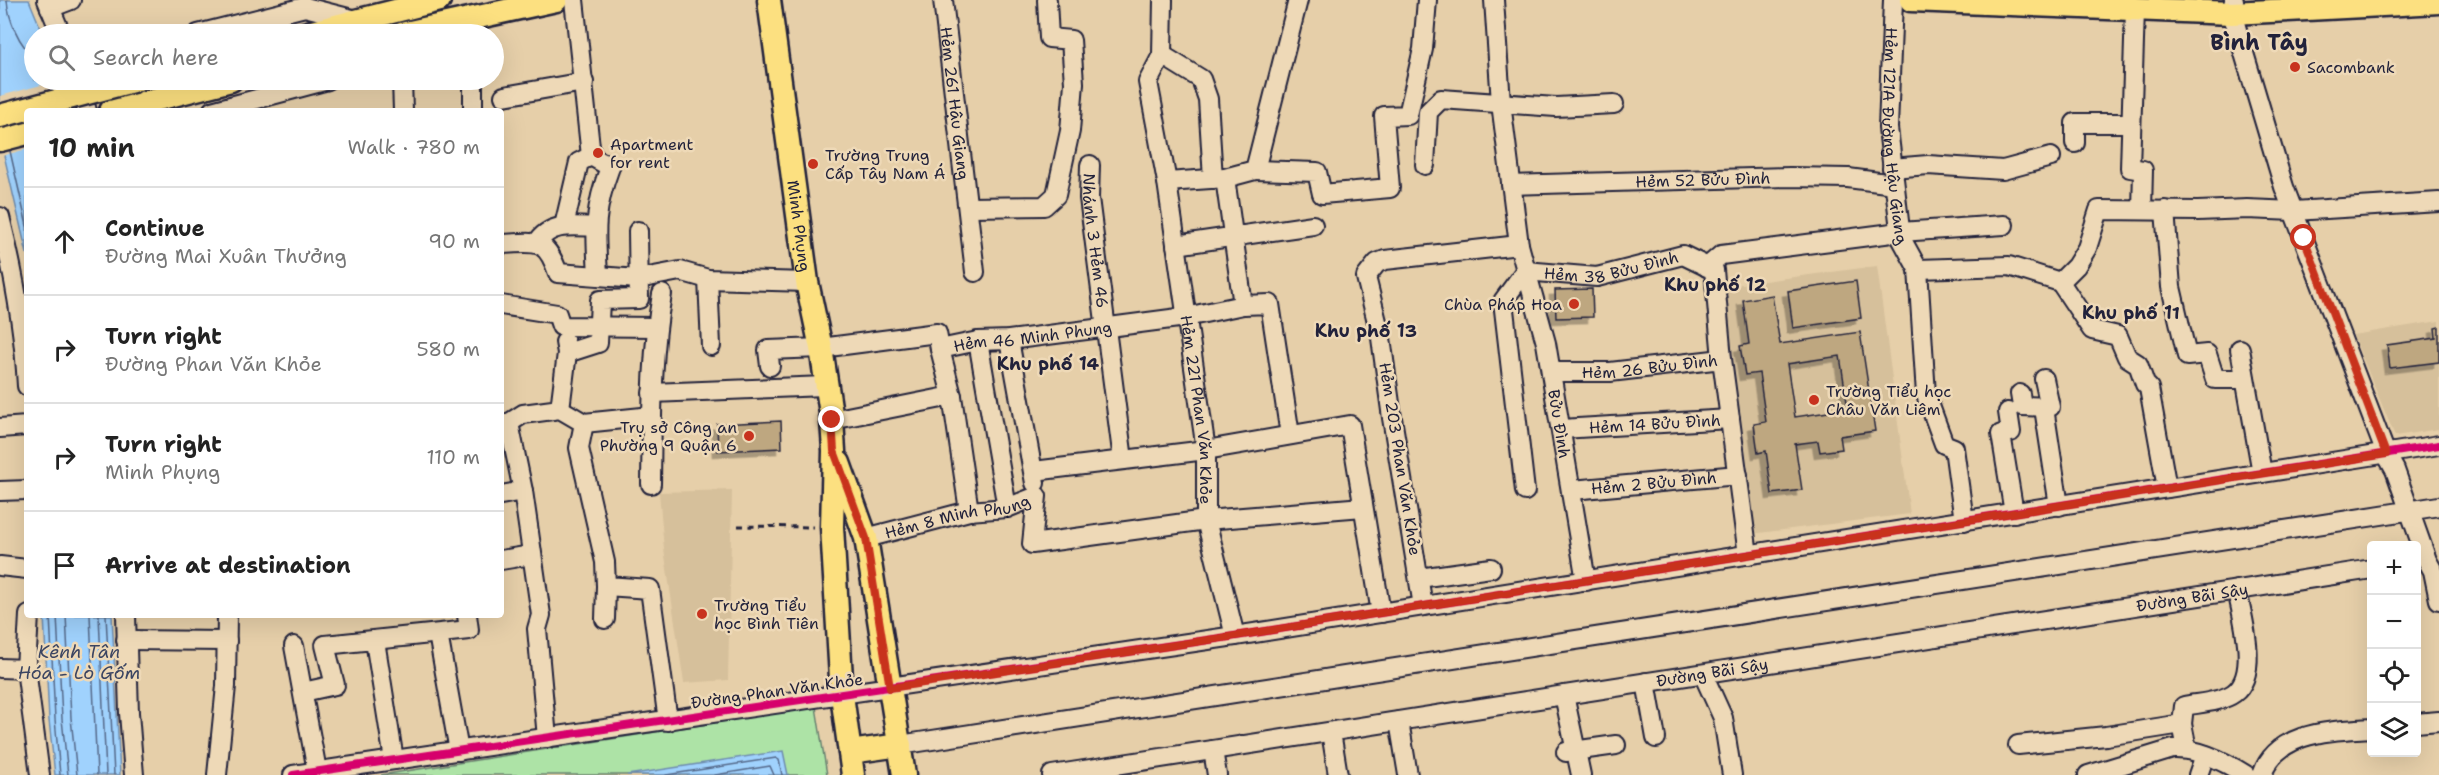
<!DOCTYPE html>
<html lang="en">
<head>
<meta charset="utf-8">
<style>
  body { margin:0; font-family:"Shantell Sans",sans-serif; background:#f6f6f6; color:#222 }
  .controls { position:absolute; right:18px; bottom:18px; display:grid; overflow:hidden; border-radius:6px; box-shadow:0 6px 24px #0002 }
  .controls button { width:54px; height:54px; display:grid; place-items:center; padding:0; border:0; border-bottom:2px solid #e0e0e0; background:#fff; color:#222; font:30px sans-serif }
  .stop { position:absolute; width:18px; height:18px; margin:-14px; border:4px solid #c8321e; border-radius:50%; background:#fff }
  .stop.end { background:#c8321e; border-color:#fff; box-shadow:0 2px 6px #0008 }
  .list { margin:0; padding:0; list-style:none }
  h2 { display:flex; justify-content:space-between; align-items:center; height:78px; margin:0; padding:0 24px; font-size:26px }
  h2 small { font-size:20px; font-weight:400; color:#767676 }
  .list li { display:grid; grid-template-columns:39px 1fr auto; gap:18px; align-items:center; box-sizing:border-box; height:108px; padding:0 24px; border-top:2px solid #e0e0e0 }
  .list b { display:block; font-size:22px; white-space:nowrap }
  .list p { margin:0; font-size:20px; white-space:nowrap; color:#767676 }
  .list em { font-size:20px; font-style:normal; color:#767676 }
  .icon { flex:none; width:33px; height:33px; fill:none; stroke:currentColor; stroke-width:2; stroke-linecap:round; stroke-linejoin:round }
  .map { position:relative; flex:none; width:2439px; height:775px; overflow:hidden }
  .search { position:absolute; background:#fff; box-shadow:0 6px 24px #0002; left:24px; top:24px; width:480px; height:66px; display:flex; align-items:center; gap:15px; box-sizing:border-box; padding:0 21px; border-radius:33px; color:#767676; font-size:22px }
  .panel { position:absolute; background:#fff; box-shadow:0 6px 24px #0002; left:24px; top:108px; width:480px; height:510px; border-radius:6px }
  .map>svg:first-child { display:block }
</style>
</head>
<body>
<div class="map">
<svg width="2439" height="775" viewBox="0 0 2439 775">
  <defs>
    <filter id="shadow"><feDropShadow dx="-5.5" dy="5.5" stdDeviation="0" flood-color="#0004"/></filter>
  </defs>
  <rect width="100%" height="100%" fill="#e6cfa9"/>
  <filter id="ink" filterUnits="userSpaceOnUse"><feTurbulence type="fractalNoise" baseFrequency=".0167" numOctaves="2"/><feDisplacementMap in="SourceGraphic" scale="12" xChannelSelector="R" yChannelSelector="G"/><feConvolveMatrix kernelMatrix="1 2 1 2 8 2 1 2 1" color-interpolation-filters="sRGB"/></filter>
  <g filter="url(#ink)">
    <g fill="#d6c09b">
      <polygon points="1877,266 1910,514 1751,534 1719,287"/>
      <polygon points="2439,321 2439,429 2395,436 2353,335"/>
      <polygon points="732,490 728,680 684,683 664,549 659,492"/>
    </g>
    <polygon fill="#ade3a6" stroke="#688270" stroke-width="1.5" points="816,707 827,775 381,775"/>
    <g fill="#a0d2fd" stroke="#6e8caf" stroke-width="1.5">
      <polygon points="0,0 29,0 43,34 34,34 34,80 56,80 65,111 27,111 27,254 0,138"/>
      <polygon points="44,615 112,615 120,775 55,775 49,720"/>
      <polygon points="783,751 788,775 627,775"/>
    </g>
    <polygon fill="#e6cfa9" points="60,80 68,111 27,111 27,149 2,156 0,148 0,96"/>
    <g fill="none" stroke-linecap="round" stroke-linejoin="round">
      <g stroke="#546889" stroke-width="1.5">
        <path d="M 7,0 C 8,17 19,47 34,55"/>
        <polyline points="10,151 27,226"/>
        <polyline points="50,615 55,719 60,775"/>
        <polyline points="57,615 62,719 68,775"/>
        <polyline points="66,615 71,718 77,775"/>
        <polyline points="90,615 97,775"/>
        <polyline points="99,615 106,775"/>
        <polyline points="106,615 114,775"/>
        <polyline points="666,775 776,758 779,760 782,775"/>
        <polyline points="715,775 770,766 774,775"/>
      </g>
    </g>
    <g fill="#bea780" stroke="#22223b" stroke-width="1.5" fill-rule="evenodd" filter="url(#shadow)">
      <polygon points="1856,281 1861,318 1793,328 1788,291"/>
      <polygon points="1592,289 1593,317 1556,318 1555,290"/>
      <path d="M 1772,295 L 1780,344 L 1860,332 L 1875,431 L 1840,436 L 1842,449 L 1820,452 L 1818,441 L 1795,444 L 1802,490 L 1772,494 L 1766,451 L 1758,453 L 1754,424 L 1766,422 L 1759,373 L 1745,375 L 1740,346 L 1749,344 L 1743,300 ZM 1840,356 L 1848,409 L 1795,417 L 1787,364 Z"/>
      <polygon points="2439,327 2439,362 2390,368 2387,345 2436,338 2435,328"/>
      <polygon points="781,421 782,448 718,451 717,424"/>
    </g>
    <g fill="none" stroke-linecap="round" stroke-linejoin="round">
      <g stroke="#22223b" stroke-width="22">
        <g id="minor">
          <polyline points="47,0 61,34"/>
          <path d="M 574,0 L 591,156 L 610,167 C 594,210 595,229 598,274"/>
          <path id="s1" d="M 943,0 L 975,272"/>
          <path id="s2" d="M 1163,0 L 1162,55 L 1148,82 L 1167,182 L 1206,450 L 1206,520 L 1235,636"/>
          <path id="s3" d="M 1494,0 L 1501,103 L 1519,245 L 1546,343 L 1586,581"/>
          <path id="s4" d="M 1893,0 L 1888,128 L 1901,238 L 1918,269 L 1926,395 L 1944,444 L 1954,448 L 1964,521"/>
          <polyline points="2234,0 2232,13 2284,187 2386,454 2395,470 2427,560 2433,571 2439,600"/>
          <polyline points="50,8 71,0"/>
          <polyline points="2135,9 2130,168 2143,170 2142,210"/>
          <polyline points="198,34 305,7 356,20"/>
          <polyline points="1162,55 1201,79 1208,99 1213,179"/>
          <polyline points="78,80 87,111"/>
          <polyline points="402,80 403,111"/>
          <polyline points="473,80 473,111"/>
          <polyline points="504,96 584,82"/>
          <polyline points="212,111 328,80"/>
          <polyline points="2075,143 2075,123 2131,123"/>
          <path id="s5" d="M 1090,165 L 1089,198 L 1123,460"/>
          <polyline points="1425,165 1428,112 1441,99 1556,107 1614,104"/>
          <polyline points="1892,168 1928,165 2003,170 2051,157"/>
          <polyline points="1255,170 1317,172 1322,194 1390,188 1384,116 1408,115 1423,49 1427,0"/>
          <polyline points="1225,178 1243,305"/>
          <polyline points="1167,182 1225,178 1255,170 1298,0"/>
          <path id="s6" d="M 1511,185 L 1790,177 L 1848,178 L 1894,184"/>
          <polyline points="968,207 1044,206 1056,195 1070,131 1074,83 1071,40 1049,38 1047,0"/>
          <polyline points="2165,210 2171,287 2187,356 2207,354 2215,379 2245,379"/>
          <path d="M 0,217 C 14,273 24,329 27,386"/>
          <polyline points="564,226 579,162 591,156"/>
          <path d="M 537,243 C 550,222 573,226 595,227"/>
          <path d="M 501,244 C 536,243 545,236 558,273 L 638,279 L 680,271 L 708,279 L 807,282"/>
          <polyline points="1176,245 1313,225"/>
          <polyline points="1707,267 1721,255 1900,232 2004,225"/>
          <polyline points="1918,269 2009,266 2060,282"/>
          <polyline points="708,279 711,346"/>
          <polyline points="2060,282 2076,266 2087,248 2099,210 2198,211 2247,209 2294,211 2439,202"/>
          <polyline points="2060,282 2092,330 2118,336 2127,357 2138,364 2145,384 2149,388 2167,488"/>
          <polyline points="501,305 557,314 561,326 656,327"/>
          <polyline points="1009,340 1035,483"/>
          <polyline points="978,341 1007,508"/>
          <polyline points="940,349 952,396 969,511"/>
          <polyline points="2240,349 2262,473"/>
          <polyline points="567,353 598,343 600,300 639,299 638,231"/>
          <path id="s7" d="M 770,366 L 768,350 L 821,348 L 937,333 L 940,349 L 978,341 L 1009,340 L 1186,317 L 1243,305 L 1270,304 L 1290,435"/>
          <path id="s8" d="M 1551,372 L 1610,372 L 1722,359 L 1730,419"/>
          <polyline points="652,393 825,386"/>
          <polyline points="2020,394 2022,406 2050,407 2044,379"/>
          <polyline points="2044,408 2059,506"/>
          <polyline points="560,409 567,353 565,342"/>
          <polyline points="2008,412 2011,432 2001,434 2014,513"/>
          <polyline points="832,420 952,396"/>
          <polyline points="509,423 523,491 541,615 537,629 547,738"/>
          <polyline points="584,423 579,448 605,562 606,586 650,589 668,721"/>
          <polyline points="501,424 509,423 523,414 560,409 584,423 652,416"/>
          <polyline points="0,428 27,426"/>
          <path id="s9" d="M 1561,429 L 1730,419 L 1748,555"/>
          <polyline points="1034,471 1206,450 1350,425 1381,613"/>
          <path d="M 651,484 C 652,420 651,357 662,294"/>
          <path id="s10" d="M 1572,490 L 1738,475"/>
          <polyline points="0,491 27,490"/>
          <path id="s11" d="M 1525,491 L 1503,301 L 1525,271 L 1597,277 L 1683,255 L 1714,270 L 1722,359"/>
          <polyline points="501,495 523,491"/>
          <path id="s12" d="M 866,538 L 969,511 L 1007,508 L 1037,496 L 1032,544 L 1206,520 L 1363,507"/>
          <polyline points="501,560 531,555"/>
          <polyline points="0,566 27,569"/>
          <polyline points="1419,578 1491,568"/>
          <polyline points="1423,606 1392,418 1381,338 1366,277 1377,263 1385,260 1519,245"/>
          <polyline points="29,615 26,669 40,775"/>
          <polyline points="126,615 129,713 134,775"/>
          <polyline points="605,619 606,586"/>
          <polyline points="438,634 459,751"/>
          <polyline points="126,640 227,641"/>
          <polyline points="375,641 394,760"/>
          <polyline points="294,646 317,771"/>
          <polyline points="0,668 26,669"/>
          <polyline points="1703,674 1723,718 1732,775"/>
          <polyline points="1646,682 1656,738"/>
          <polyline points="303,692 335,685 325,645 469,630 467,615"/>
          <polyline points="1564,695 1581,775"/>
          <polyline points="1399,721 1408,775"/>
          <polyline points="2416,723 2439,721"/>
          <path d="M 2182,724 L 2184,706 C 2199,703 2222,702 2234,693 C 2260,674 2242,617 2237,590"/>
          <polyline points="1331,732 1338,775"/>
          <polyline points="900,745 2439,506"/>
          <polyline points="2018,745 2106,736 2182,724 2187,749"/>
          <polyline points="1213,750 1217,775"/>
          <polyline points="1566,752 1616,745"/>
          <polyline points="217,775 226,686 227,615"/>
          <polyline points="293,775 1235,636 2439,445"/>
          <path id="s13" d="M 1052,775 L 2372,569"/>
          <path d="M 2088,775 L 2173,749 C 2198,748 2224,761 2246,775"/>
          <polyline points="2198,775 2205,755"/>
          <path d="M 2262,775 C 2277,730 2333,731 2372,728"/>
        </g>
      </g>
      <g stroke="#22223b" stroke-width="27">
        <g id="major">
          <path id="s14" d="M 769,0 L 807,282 L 821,348 L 832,420 L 834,451 L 832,527 L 842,695 L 853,775"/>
          <polyline points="1911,0 2232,13 2439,2"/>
          <polyline points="304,34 439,0"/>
          <polyline points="401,34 556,0"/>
          <polyline points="111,111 231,80"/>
          <polyline points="0,140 27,133"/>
          <polyline points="839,463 866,538 904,775"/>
          <polyline points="850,752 900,745"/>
        </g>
      </g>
      <polyline stroke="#22223b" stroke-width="3" stroke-dasharray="6 4.5" stroke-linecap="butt" points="738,526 813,527"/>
      <use href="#minor" stroke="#eed9b7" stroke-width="18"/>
      <use href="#major" stroke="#fce080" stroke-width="22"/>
      <g stroke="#22223b" stroke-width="27" stroke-linecap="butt">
        <polyline id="major-bridge" points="0,116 136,80"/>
      </g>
      <use href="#major-bridge" stroke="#fce080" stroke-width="22"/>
      <g stroke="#eed9b7" stroke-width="11">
        <polyline id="cycleway" points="293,775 1235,636 2439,445"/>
      </g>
      <use href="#cycleway" stroke="#d6006c" stroke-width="8"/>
    </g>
  </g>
  <g fill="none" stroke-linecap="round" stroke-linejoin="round" filter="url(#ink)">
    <polyline stroke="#c8321e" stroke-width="8" points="832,420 834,451 866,538 890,688 1235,636 2386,454 2304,238"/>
  </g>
  <g fill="#c8321e" stroke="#eed9b7" stroke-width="2">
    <circle cx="2295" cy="67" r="6"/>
    <circle cx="598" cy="153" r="6"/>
    <circle cx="813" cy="164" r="6"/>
    <circle cx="1574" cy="304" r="6"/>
    <circle cx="1814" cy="400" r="6"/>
    <circle cx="749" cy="436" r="6"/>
    <circle cx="702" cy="614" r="6"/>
  </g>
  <g text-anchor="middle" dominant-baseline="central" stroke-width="5" stroke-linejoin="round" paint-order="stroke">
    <g font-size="16" fill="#22223b" stroke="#eed9b7" text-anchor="start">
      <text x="2307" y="67">Sacombank</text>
      <text x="610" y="144">Apartment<tspan x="610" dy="18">for rent</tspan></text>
      <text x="825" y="155">Trường Trung<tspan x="825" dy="18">Cấp Tây Nam Á</tspan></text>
      <text x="1562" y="304" text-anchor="end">Chùa Pháp Hoa</text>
      <text x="1826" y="391">Trường Tiểu học<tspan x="1826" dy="18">Châu Văn Liêm</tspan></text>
      <text x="737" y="427" text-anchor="end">Trụ sở Công an<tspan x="737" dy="18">Phường 9 Quận 6</tspan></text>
      <text x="714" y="605">Trường Tiểu<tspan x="714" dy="18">học Bình Tiên</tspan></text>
    </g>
    <g font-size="16" fill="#22223b" stroke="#eed9b7">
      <text stroke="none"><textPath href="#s1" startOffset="104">Hẻm 261 Hậu Giang</textPath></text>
      <text stroke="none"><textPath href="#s4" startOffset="136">Hẻm 121A Đường Hậu Giang</textPath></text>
      <text stroke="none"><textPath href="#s6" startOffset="192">Hẻm 52 Bửu Đình</textPath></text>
      <text stroke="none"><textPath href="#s14" startOffset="228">Minh Phụng</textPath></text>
      <text stroke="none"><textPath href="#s5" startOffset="76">Nhánh 3 Hẻm 46</textPath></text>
      <text stroke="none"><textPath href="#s11" startOffset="316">Hẻm 38 Bửu Đình</textPath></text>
      <text stroke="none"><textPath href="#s7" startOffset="296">Hẻm 46 Minh Phụng</textPath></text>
      <text stroke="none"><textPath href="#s8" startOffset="99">Hẻm 26 Bửu Đình</textPath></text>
      <text stroke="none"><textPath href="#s2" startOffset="417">Hẻm 221 Phan Văn Khỏe</textPath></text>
      <text stroke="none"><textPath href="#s9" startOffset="94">Hẻm 14 Bửu Đình</textPath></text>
      <text stroke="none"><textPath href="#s3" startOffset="430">Bửu Đình</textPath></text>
      <text transform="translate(1400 459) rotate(81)">Hẻm 203 Phan Văn Khỏe</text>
      <text stroke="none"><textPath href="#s10" startOffset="82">Hẻm 2 Bửu Đình</textPath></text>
      <text stroke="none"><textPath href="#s12" startOffset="94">Hẻm 8 Minh Phụng</textPath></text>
      <text stroke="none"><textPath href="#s13" startOffset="1154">Đường Bãi Sậy</textPath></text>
      <text stroke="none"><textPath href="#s13" startOffset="668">Đường Bãi Sậy</textPath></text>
      <text transform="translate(777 691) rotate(-8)">Đường Phan Văn Khỏe</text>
    </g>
    <g font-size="18" font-weight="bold" fill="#22223b" stroke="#eed9b7">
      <text x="1715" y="285">Khu phố 12</text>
      <text x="2131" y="313">Khu phố 11</text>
      <text x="1366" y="331">Khu phố 13</text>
      <text x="1048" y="364">Khu phố 14</text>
    </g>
    <g font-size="18" font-style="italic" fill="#3b4562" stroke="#eed9b7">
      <text x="79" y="652">Kênh Tân<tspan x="79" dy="21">Hóa - Lò Gốm</tspan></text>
    </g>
    <g font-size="22" font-weight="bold" fill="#22223b" stroke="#eed9b7">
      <text x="2259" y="42">Bình Tây</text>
    </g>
  </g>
</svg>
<div class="controls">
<button>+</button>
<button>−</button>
<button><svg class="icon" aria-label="locate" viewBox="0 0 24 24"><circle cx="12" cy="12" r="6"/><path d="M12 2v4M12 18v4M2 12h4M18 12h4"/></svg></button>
<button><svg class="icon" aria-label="layers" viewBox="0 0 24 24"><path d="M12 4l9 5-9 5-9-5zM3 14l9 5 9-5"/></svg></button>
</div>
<div class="stop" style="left:2304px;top:238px"></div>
<div class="stop end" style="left:832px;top:420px"></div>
<div class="search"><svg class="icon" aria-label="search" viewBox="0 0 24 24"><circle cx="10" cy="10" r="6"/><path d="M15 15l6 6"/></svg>Search here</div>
<section class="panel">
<h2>10 min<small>Walk · 780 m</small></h2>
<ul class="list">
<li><svg class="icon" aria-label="ahead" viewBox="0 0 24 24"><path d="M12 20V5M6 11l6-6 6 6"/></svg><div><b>Continue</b><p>Đường Mai Xuân Thưởng</p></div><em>90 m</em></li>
<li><svg class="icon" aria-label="right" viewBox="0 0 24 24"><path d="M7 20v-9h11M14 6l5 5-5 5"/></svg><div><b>Turn right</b><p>Đường Phan Văn Khỏe</p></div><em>580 m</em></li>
<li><svg class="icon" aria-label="right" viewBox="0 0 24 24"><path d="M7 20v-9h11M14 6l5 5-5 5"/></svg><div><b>Turn right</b><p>Minh Phụng</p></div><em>110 m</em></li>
<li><svg class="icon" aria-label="arrive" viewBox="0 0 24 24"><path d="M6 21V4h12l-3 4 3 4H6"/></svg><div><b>Arrive at destination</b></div></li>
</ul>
</section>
</div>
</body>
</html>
